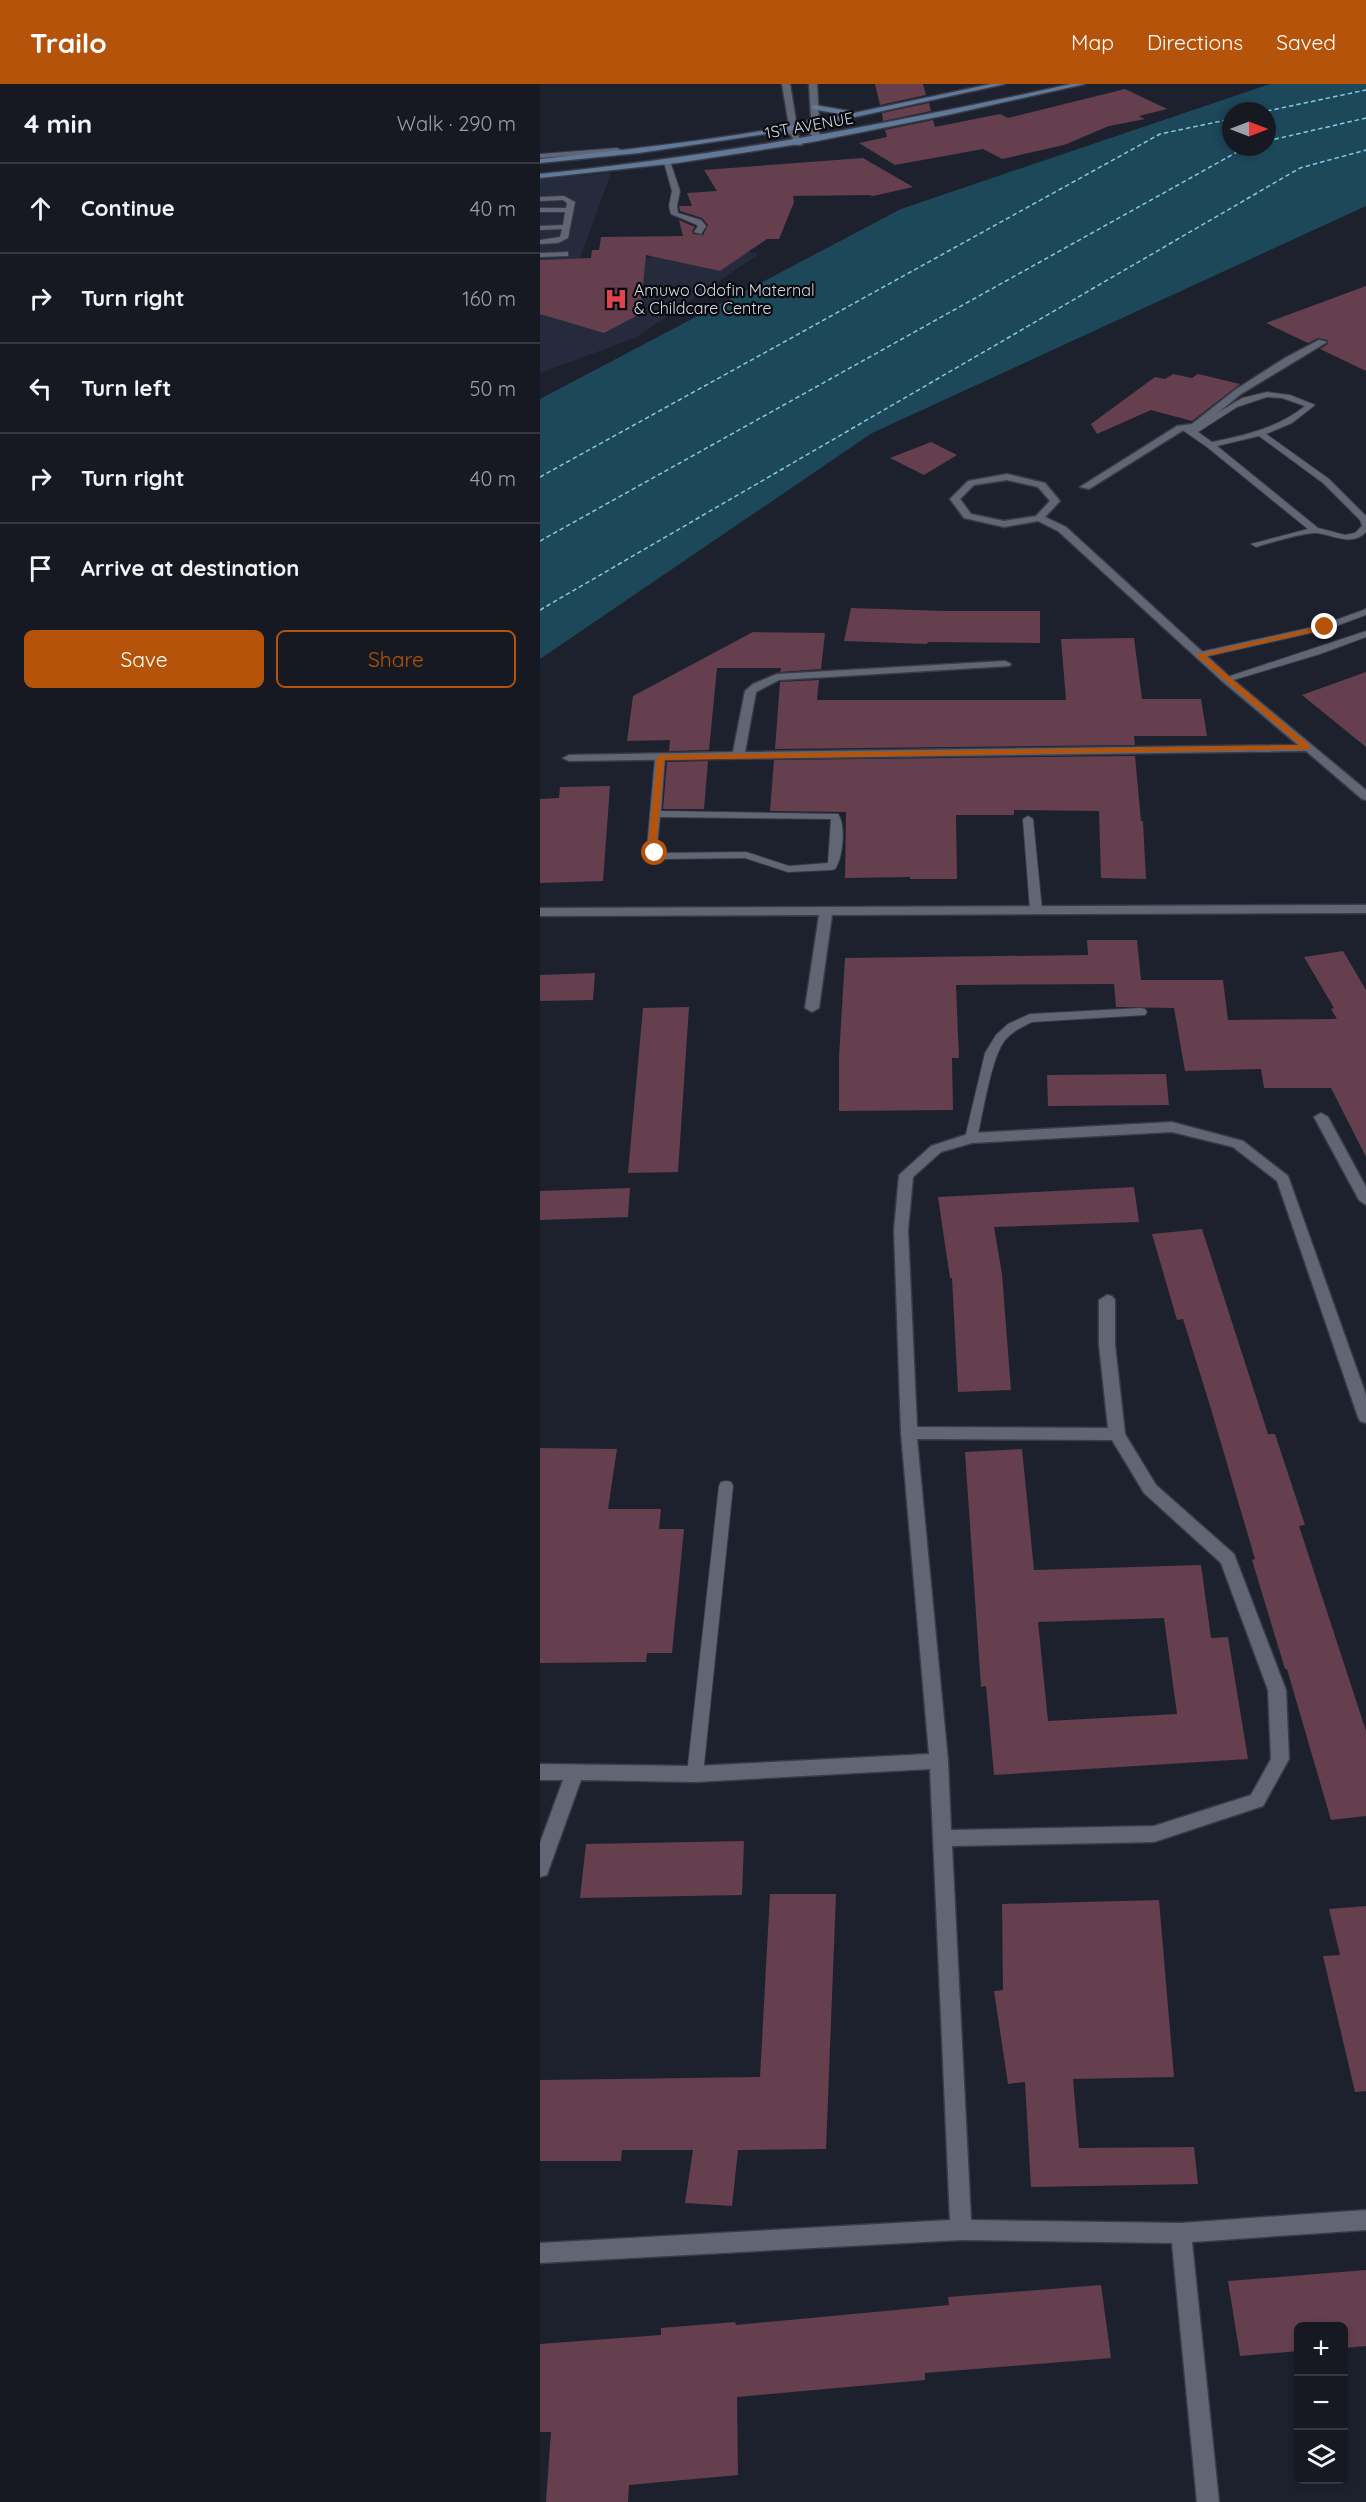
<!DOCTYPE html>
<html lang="en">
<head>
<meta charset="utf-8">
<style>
  body { margin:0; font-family:Quicksand,sans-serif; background:#23262f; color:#f1f3f6 }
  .controls { position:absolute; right:18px; bottom:18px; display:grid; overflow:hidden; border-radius:9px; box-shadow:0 3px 9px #0003 }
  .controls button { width:54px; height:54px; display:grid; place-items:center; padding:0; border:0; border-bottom:2px solid #353840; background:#161922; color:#f1f3f6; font:30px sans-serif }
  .compass { position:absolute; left:682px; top:18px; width:54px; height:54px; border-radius:50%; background:#161922; box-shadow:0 3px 9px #0003; rotate:90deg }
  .stop { position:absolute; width:18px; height:18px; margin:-14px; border:4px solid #b45309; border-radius:50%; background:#fff }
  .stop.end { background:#b45309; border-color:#fff; box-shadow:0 2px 6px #0008 }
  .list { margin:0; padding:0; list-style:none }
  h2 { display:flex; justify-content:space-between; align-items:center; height:78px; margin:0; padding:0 24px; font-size:26px }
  h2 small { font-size:20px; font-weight:400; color:#9ea0a5 }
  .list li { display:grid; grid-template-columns:39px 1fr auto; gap:18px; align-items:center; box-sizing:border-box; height:90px; padding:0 24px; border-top:2px solid #353840 }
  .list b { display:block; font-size:22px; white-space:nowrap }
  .list em { font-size:20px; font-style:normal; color:#9ea0a5 }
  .actions { display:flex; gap:12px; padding:18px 24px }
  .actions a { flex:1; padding:14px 0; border:2px solid #b45309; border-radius:9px; text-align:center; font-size:21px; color:#b45309 }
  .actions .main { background:#b45309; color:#fff }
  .icon { flex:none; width:33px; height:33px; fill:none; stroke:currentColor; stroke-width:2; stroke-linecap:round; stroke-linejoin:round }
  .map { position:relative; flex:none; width:826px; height:2418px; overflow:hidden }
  header { display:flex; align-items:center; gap:36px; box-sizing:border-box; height:84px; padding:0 30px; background:#b45309; color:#fff }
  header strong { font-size:28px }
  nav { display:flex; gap:33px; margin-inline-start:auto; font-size:21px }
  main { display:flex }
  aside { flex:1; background:#161922 }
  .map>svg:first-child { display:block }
</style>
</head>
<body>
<header>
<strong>Trailo</strong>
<nav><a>Map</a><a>Directions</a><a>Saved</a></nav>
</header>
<main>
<aside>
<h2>4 min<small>Walk · 290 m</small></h2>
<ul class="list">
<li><svg class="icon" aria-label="ahead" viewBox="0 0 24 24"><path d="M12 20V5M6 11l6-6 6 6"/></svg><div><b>Continue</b></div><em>40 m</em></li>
<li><svg class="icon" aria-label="right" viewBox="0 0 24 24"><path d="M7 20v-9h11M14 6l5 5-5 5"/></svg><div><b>Turn right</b></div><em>160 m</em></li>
<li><svg class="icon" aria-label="left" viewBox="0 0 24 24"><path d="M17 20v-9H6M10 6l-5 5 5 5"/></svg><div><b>Turn left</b></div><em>50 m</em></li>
<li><svg class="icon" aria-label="right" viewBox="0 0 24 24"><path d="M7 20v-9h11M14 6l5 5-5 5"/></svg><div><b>Turn right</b></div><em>40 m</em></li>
<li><svg class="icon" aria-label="arrive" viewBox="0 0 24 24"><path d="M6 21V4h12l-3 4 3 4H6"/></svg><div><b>Arrive at destination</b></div></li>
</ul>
<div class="actions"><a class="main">Save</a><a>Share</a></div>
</aside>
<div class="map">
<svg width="826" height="2418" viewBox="0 0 826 2418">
  <rect width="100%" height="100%" fill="#1d212d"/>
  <polygon fill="#252a3c" points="71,89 39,177 110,174 136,153 219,170 95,254 0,289 0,95"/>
  <path fill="#1d485a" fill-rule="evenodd" d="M 730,0 L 826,0 L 826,122 L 332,349 L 0,575 L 0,315 L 361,125 ZM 691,27 L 727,27 L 727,63 L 691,63 Z"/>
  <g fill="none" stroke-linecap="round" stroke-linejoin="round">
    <g stroke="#81caeb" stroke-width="1.5" stroke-dasharray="4.5 3" stroke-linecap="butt">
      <polyline points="727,27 826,6"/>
      <polyline points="727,57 826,34"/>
      <polyline points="0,393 620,50 691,35"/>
      <polyline points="0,457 706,63"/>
      <polyline points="0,526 760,84 826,66"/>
    </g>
  </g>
  <g fill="#653f4d" fill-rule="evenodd">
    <polygon points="335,0 383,0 386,11 340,21"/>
    <polygon points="585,5 627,25 599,32 605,35 569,42 524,61 462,75 443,65 355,81 319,59 347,53 345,46 393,36 395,43 460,30 468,34"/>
    <polygon points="389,19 391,27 343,37 342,29"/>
    <polygon points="323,74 373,103 333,112 329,111 253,112 254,118 239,155 227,155 180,187 106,171 100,230 64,249 0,230 0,176 51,174 52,166 59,166 61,153 143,152 139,136 155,143 152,147 153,150 163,151 168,141 162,134 140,127 139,122 152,122 147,109 177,107 164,86"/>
    <polygon points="826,202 826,287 780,265 788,260 788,256 778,254 768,259 726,239"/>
    <polygon points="633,290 652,294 658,290 700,300 652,337 611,326 557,350 551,340 615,293 625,295"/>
    <polygon points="391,358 417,371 384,391 350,374"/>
    <polygon points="311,524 406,527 500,527 500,559 388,558 387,560 304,557"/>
    <polygon points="213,548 285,549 281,585 240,588 241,584 177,584 169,666 129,667 130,656 87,657 93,612"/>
    <polygon points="594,554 602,615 661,615 667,652 594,652 595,661 235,665 240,598 279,596 277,616 526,616 521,555"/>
    <polygon points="826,588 826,663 762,611"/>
    <polygon points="595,672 601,737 603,737 606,795 561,794 559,727 474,726 474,731 416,731 417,795 370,795 370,793 305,794 306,728 230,727 234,676"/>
    <polygon points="168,677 164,725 123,725 127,678"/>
    <polygon points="70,702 63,797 0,799 0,715 19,714 20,703"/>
    <polygon points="547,856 597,856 601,896 683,896 688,936 797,935 791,925 794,924 764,873 803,867 826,906 826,1073 791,1004 724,1004 721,985 645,987 634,924 576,923 574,900 416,901 419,974 412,974 413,1026 299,1027 299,973 305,874 548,871"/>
    <polygon points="55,889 53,916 0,917 0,891"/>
    <polygon points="149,923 138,1088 88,1089 103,924"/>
    <polygon points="626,990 629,1021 508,1022 507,991"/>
    <polygon points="594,1103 599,1138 454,1143 462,1190 471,1306 418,1308 412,1194 410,1194 398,1113"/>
    <polygon points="90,1104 88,1133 0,1136 0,1107"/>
    <polygon points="662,1145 728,1350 735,1350 765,1441 759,1442 826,1647 826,1732 791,1736 747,1585 745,1585 712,1476 715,1475 671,1325 643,1235 637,1236 612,1150"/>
    <polygon points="0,1364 77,1365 68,1425 121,1425 119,1445 144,1445 132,1569 107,1569 106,1578 0,1579"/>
    <path d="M 482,1365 L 494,1486 L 661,1481 L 671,1554 L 688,1553 L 708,1675 L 454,1691 L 446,1602 L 441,1603 L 425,1368 ZM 624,1534 L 637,1630 L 508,1637 L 498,1538 Z"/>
    <polygon points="204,1757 202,1811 40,1814 46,1760"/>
    <polygon points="230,1810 296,1810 286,2065 198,2066 192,2122 145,2119 153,2066 82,2066 81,2077 0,2077 0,1996 220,1993"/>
    <polygon points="619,1816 634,1993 533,1995 539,2064 654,2063 658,2100 491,2103 485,1998 468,2000 454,1907 463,1906 462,1820"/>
    <polygon points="826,1822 826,2007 815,2008 783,1872 800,1871 789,1825"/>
    <polygon points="826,2186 826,2262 804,2264 804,2242 759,2242 759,2267 700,2272 688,2197"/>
    <polygon points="561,2201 571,2274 385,2289 385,2296 197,2313 198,2391 89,2401 88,2418 6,2418 11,2348 0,2348 0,2260 121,2251 121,2244 195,2238 196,2241 409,2221 408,2213"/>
  </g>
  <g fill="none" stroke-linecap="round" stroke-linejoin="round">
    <g stroke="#393b46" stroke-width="2">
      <g id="service">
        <polygon points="77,64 81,66 70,72 67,69 0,74 0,70"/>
        <polygon points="123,75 130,77 140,107 137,122 138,129 161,136 166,142 161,150 154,148 158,142 155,140 131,130 129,122 132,107"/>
        <polygon points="24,112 35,118 28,154 18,159 0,160 0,156 20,153 22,145 0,146 0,142 23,141 25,128 0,128 0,124 26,124 27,119 23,116 0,117 0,113"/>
        <polygon points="28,168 28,172 25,172 0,173 0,169"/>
        <path d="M 727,308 L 750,311 L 775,321 L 752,339 L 726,350 L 789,395 L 826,432 L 826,448 C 811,463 794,451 777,449 C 764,448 730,459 716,463 L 711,460 L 768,445 L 667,363 L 641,345 L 645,342 L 651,345 L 702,314 ZM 727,313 L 742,314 L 765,322 C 738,344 705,351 672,358 L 658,348 L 697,323 ZM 719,352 L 783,399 L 820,436 L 822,442 L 815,449 L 805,451 L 778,444 L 677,362 Z"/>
        <polygon points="826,525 826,531 788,545 660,574 655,571 660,568 782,541"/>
        <polygon points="826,547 826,553 780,570 690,597 682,597 681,595"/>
        <path d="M 120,671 L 125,674 L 121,727 L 298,730 C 306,741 303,774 295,785 L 291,786 L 248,788 L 205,774 L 122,775 L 111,771 L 107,763 L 115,674 ZM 120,733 L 291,735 L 288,779 L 249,782 L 206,768 L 124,769 L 117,763 Z"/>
        <polygon points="488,732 493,735 502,826 496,829 490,826 483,735"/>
        <path d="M 601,924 L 605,925 L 607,928 L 605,931 L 492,938 C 482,943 473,947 465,956 C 451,973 443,1030 437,1054 L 431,1058 L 427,1057 L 425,1054 L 445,969 L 456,951 L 468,940 L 490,930 Z"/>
        <polygon points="186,1397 191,1398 193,1402 163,1690 161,1695 155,1697 149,1695 147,1690 179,1402 181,1398"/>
      </g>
    </g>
    <g stroke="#393b46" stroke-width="3">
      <g id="minor">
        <polygon points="779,256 787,258 701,310 658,345 642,347 549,405 540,403 637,342 652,340 695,306 745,274"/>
        <path d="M 467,390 L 505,399 L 520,417 L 505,433 L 526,443 L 690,593 L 826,706 L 826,716 L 822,715 L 766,667 L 29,677 L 23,674 L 29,671 L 193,668 L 205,607 L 213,600 L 237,590 L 465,577 L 471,580 L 469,582 L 239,596 L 216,608 L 205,668 L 758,661 L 682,597 L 518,447 L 498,437 L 464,443 L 424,434 L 410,415 L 428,397 ZM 467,396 L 498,403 L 510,417 L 496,432 L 464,437 L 431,430 L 420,415 L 434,401 Z"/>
        <polygon points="826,821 826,829 292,831 279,924 272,928 265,924 279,831 0,832 0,824"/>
        <polygon points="781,1029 788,1033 826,1103 826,1121 819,1116 774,1033"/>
        <path d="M 632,1038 L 703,1057 L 748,1092 L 826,1311 L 826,1339 L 820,1337 L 818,1333 L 737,1097 L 693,1063 L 632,1048 L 432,1059 L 401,1068 L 373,1093 L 368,1146 L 377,1343 L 568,1344 L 559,1261 L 559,1216 L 567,1211 L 572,1212 L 575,1216 L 575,1261 L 585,1350 L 616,1401 L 694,1470 L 746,1606 L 749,1675 L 723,1722 L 614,1758 L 412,1762 L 431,2136 L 641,2139 L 826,2126 L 826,2146 L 652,2158 L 679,2418 L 657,2418 L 632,2159 L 421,2156 L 0,2179 L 0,2159 L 410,2136 L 390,1685 L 155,1698 L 41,1696 L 9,1785 L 7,1791 L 0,1793 L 0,1759 L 23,1696 L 0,1696 L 0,1680 L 155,1682 L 389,1670 L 361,1349 L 354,1146 L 359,1091 L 391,1062 L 431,1049 ZM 377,1355 L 572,1356 L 604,1409 L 681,1479 L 728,1606 L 731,1675 L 711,1711 L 614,1742 L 411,1746 L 408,1677 Z"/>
      </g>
    </g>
    <g stroke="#393b46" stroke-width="3">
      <g id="tertiary">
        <polygon points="242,0 250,0 257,43 251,46 257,48 262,61 256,61 251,51 240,45 249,42"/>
        <polygon points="269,0 277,0 279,35 270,42 278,46 282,55 278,57 261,42 271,34"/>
      </g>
    </g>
    <g stroke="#393b46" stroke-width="3">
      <g id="secondary">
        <path d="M 451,0 L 465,0 L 265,44 L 99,69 L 0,79 L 0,75 C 102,64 205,53 305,31 L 272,25 L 272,21 L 275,21 L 309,27 L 309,30 Z"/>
        <path d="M 531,0 L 545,0 L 407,31 L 272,58 L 137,79 L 0,94 L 0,90 C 179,72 355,39 531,0 Z"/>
      </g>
    </g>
    <use href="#service" fill="#616675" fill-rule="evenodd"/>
    <use href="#minor" fill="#616675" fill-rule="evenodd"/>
    <use href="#tertiary" fill="#616675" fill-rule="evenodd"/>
    <use href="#secondary" fill="#607998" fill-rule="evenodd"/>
  </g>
  <polygon fill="#b45309" points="785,541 787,545 665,572 770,662 770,665 124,676 116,764 119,769 113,771 108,764 117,674 120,671 760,661 656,571"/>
  <defs>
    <g id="hospital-bare" transform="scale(1.8)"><path d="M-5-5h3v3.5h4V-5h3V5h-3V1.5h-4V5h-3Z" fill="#e0444e" stroke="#090a10" stroke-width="2.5" paint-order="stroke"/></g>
  </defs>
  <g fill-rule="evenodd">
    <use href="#hospital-bare" x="76" y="215"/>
  </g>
  <g text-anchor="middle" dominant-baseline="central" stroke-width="4.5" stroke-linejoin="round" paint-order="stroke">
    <g font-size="16" fill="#d6d8e1" stroke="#090a10">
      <text transform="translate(269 41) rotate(-10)">1ST AVENUE</text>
    </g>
    <g font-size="16" fill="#d6d8e1" stroke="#090a10" text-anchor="start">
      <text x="94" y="206">Amuwo Odofin Maternal<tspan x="94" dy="18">&amp; Childcare Centre</tspan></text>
    </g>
  </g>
</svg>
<div class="controls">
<button>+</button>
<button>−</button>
<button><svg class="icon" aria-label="layers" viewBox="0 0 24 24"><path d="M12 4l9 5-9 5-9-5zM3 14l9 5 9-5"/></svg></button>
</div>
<svg class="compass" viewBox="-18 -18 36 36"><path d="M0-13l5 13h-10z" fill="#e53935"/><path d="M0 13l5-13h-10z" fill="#9ea0a5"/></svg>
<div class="stop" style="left:115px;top:769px"></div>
<div class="stop end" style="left:785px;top:543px"></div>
</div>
</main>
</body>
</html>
